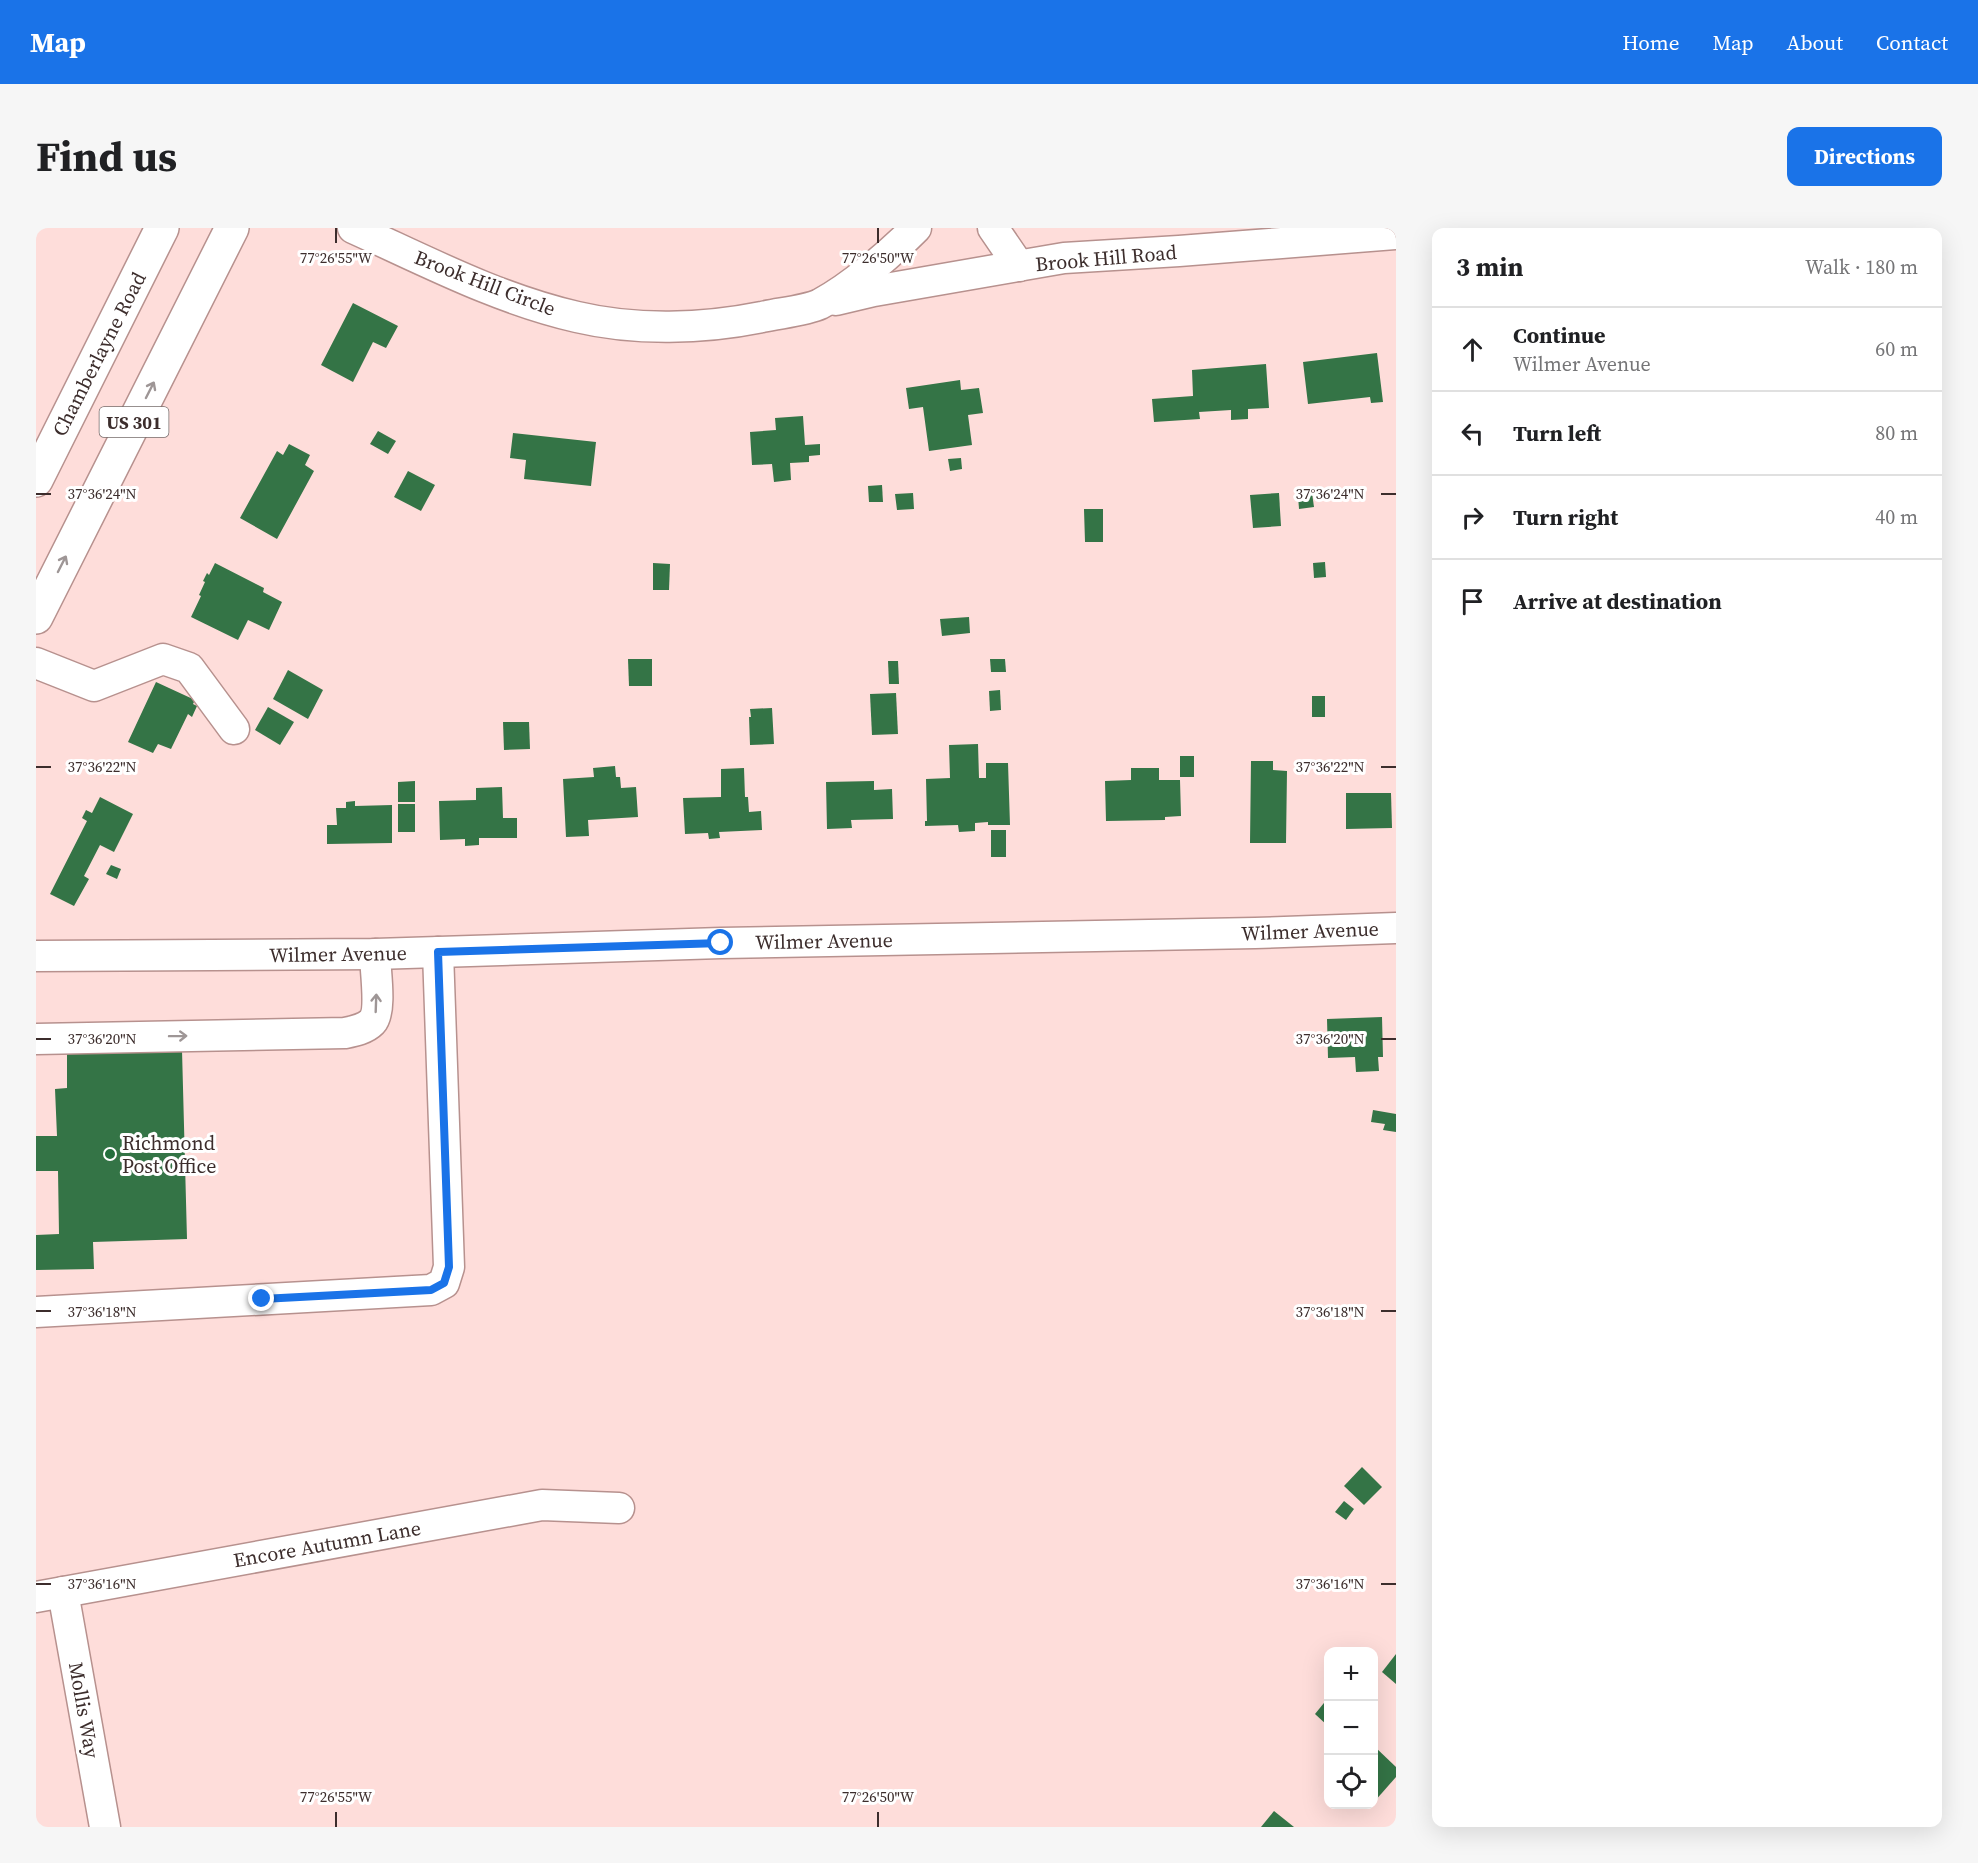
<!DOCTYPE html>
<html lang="en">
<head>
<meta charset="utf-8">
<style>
  body { margin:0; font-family:"Source Serif 4",serif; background:#f6f6f6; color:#202124 }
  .controls { position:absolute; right:18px; bottom:18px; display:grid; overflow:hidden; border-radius:12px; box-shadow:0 6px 24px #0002 }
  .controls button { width:54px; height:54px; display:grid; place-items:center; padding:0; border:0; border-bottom:2px solid #e0e0e0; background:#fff; color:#202124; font:30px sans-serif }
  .stop { position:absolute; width:18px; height:18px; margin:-14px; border:4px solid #1a73e8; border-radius:50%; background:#fff }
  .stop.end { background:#1a73e8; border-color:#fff; box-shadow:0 2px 6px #0008 }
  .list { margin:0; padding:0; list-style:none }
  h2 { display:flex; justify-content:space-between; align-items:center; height:78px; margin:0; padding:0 24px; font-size:26px }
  h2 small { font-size:20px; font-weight:400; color:#757577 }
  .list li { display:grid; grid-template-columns:39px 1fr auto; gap:18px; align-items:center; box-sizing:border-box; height:84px; padding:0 24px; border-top:2px solid #e0e0e0 }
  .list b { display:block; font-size:22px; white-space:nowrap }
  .list p { margin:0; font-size:20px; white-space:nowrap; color:#757577 }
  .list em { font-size:20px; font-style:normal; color:#757577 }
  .icon { flex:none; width:33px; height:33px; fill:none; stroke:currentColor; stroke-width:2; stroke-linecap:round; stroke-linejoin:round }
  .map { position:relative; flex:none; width:1360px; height:1599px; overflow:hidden; border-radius:12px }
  header { display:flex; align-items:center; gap:36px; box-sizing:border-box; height:84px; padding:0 30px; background:#1a73e8; color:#fff }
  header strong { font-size:28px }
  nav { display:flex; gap:33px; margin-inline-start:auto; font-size:21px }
  .intro { display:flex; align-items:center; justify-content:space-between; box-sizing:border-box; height:144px; padding:0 36px }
  h1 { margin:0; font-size:42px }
  .button { padding:15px 27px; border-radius:12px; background:#1a73e8; color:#fff; font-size:21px; font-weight:700 }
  main { display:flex; gap:36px; padding:0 36px }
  aside { flex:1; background:#fff; border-radius:12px; box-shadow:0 6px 24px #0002 }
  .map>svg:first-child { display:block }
</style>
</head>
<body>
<header>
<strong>Map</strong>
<nav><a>Home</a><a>Map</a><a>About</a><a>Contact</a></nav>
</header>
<div class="intro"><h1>Find us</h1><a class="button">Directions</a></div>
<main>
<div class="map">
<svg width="1360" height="1599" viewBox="0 0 1360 1599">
  <rect width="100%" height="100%" fill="#feddda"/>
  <g fill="#347446">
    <polygon points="317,75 362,98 350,120 337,114 317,154 285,137"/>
    <polygon points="1341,125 1347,174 1335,175 1334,169 1272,176 1267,134"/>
    <polygon points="1230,136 1233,180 1212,181 1212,191 1195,192 1195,182 1163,184 1164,191 1118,194 1116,171 1157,168 1156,142"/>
    <polygon points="924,152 925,162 943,160 947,185 932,187 936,217 893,223 887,179 873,181 870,160"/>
    <polygon points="767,188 769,217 784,216 784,227 773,228 773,234 754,235 755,252 738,254 736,236 716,237 714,204 740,202 739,190"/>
    <polygon points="342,203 360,213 352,226 334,216"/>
    <polygon points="477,205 560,214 555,258 488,251 490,232 474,230"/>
    <polygon points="253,216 274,227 269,237 278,243 241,311 204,290 241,223 247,227"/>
    <polygon points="925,230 926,241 914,243 912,231"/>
    <polygon points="372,243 399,257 385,283 358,269"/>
    <polygon points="846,257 847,274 833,274 832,258"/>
    <polygon points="877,265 878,281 861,282 859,266"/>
    <polygon points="1243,265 1245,298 1217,300 1214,267"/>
    <polygon points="1276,265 1278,279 1263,281 1262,267"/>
    <polygon points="1048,281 1067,281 1067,314 1049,314"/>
    <polygon points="1289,334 1290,349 1278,350 1277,335"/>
    <polygon points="179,335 228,360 227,364 246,374 233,402 212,392 202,412 155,389 165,368 163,367 169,354 167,353 171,345 173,347"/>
    <polygon points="617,335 634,336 633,362 617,362"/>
    <polygon points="933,389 934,405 906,408 904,391"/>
    <polygon points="592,431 616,431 616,458 593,458"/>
    <polygon points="954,431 969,431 970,444 955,444"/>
    <polygon points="852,433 862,433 863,456 853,456"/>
    <polygon points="252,442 287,462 272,491 237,471"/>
    <polygon points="120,454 159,472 157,476 161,478 156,489 152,486 135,521 122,516 117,525 92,514"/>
    <polygon points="964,462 965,482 954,483 953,463"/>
    <polygon points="860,465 862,506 836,507 834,466"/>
    <rect x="1276" y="468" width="13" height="21"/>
    <polygon points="232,479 258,494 244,517 219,502"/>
    <polygon points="736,480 738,516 714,517 713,489 715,489 714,481"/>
    <polygon points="467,494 493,494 494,521 468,522"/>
    <polygon points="942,516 943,550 950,550 950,535 972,535 974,597 952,597 952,594 939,595 939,603 923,604 922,597 889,598 889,593 891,593 890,551 914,550 913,517"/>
    <rect x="1144" y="528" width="14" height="21"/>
    <polygon points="1215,533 1237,533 1237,542 1251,543 1250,615 1214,615"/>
    <polygon points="579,538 580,549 584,549 585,560 600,559 602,589 552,592 553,608 530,609 527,551 558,549 557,540"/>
    <polygon points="708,540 709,569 712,569 713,584 725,583 726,602 683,604 684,610 673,611 672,605 649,606 647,570 685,569 685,541"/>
    <polygon points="1095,540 1123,540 1123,552 1144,552 1145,588 1129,589 1129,592 1070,593 1069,553 1095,552"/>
    <polygon points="379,553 379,574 362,574 362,554"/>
    <polygon points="838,553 838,562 856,561 857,591 815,592 816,600 791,601 790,554"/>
    <polygon points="466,559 467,590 481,590 481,610 443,610 443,617 429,618 429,611 404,612 403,573 440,572 440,560"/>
    <polygon points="1310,565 1355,565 1356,600 1310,601"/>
    <polygon points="64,569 97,586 78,624 64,617 48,648 53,651 38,678 14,666 51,593 46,590 50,582 56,585"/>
    <polygon points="319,573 319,578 356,577 356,615 291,616 291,597 301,597 300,580 310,580 310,574"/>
    <rect x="362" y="576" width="17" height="28"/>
    <rect x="955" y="602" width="15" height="27"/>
    <polygon points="75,637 85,641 81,651 70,646"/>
    <polygon points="1346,789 1347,829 1342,829 1343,843 1320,844 1319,829 1292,830 1291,791"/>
    <polygon points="146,822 151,1011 57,1014 58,1041 0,1042 0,1007 23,1006 22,943 0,943 0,908 21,908 19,861 31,860 31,825"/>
    <polygon points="1337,882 1360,886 1360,904 1347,902 1349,896 1335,894"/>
    <polygon points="1326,1239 1346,1259 1328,1277 1308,1258"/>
    <polygon points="1308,1273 1318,1281 1310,1292 1299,1284"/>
    <polygon points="1360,1426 1360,1456 1346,1444"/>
    <polygon points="1292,1470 1292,1498 1279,1486"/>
    <polygon points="1338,1518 1360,1539 1360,1549 1338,1574"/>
    <polygon points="1238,1583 1258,1599 1225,1599"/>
  </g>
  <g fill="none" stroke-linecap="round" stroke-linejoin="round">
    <g stroke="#b7918e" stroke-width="33">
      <g id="minor">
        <path d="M 317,0 C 390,33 462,71 541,89 C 600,103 667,101 726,89 C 743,85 769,83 784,76 C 816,59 855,25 880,0"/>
        <polyline points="957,0 983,38"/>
        <polyline points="800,72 838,63 1028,30 1143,23 1360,6"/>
        <polyline points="0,435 58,458 127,431 153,440 198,501"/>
        <polyline points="0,728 339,726 685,715 1219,705 1360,700"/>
        <path d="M 0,811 L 309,805 C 319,803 329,801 336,794 C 346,783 339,741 339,726"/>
        <polyline points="0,1084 395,1062 408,1055 413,1039 402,724"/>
        <polyline points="27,1364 69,1599"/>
        <polyline points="0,1369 506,1277 583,1280"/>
      </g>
    </g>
    <g stroke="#b7918e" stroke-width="36">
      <g id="major">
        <polyline points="0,252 126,0"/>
        <polyline points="0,389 196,0"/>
      </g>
    </g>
    <use href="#minor" stroke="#fff" stroke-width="30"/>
    <use href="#major" stroke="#fff" stroke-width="33"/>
  </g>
  <defs><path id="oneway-shaft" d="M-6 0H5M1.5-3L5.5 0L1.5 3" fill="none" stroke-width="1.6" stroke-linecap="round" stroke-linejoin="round" transform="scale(1.5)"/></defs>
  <g stroke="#9e9696">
    <use href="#oneway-shaft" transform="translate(114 162) rotate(-63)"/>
    <use href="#oneway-shaft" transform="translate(26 336) rotate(-63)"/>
    <use href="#oneway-shaft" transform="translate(340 775) rotate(-88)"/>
    <use href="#oneway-shaft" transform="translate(142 808) rotate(-1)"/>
  </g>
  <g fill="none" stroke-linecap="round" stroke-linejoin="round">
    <polyline stroke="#1a73e8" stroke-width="8" points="226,1071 395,1062 408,1055 413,1039 402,724 685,715"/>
  </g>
  <path fill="none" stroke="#3c2d2c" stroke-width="2" d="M 300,0 L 300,15M 842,0 L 842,15M 0,266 L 15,266M 1345,266 L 1360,266M 0,539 L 15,539M 1345,539 L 1360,539M 0,811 L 15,811M 1345,811 L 1360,811M 0,1083 L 15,1083M 1345,1083 L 1360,1083M 0,1356 L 15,1356M 1345,1356 L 1360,1356M 300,1584 L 300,1599M 842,1584 L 842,1599"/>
  <circle fill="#236e3c" stroke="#fff" stroke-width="2" cx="74" cy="926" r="6"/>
  <g text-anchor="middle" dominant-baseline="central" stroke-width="6" stroke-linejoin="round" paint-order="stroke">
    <rect fill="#fff" stroke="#766c6b" stroke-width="1.5" x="63.5" y="179" width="69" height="30" rx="4.5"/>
    <g font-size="18" font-weight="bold" fill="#3c2d2c">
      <text x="98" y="194">US 301</text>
    </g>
    <g font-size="20" fill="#3c2d2c" stroke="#fff">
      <text transform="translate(1070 30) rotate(-5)">Brook Hill Road</text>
      <text transform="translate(449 55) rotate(21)">Brook Hill Circle</text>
      <text transform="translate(63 126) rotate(-63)">Chamberlayne Road</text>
      <text transform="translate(1274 703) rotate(-2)">Wilmer Avenue</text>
      <text transform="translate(788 713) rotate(-1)">Wilmer Avenue</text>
      <text transform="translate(302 726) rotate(-1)">Wilmer Avenue</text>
      <text transform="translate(291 1316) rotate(-10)">Encore Autumn Lane</text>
      <text transform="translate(48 1482) rotate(80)">Mollis Way</text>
    </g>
    <g font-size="20" fill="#3c2d2c" stroke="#fff" text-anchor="start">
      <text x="86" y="915">Richmond<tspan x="86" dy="23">Post Office</tspan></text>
    </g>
  </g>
  <g font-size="15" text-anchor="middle" fill="#3c2d2c" stroke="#fff" stroke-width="6" stroke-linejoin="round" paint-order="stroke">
    <text x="300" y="35">77°26'55"W</text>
    <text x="842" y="35">77°26'50"W</text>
    <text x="66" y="271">37°36'24"N</text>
    <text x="1294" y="271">37°36'24"N</text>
    <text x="66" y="544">37°36'22"N</text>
    <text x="1294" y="544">37°36'22"N</text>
    <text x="66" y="816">37°36'20"N</text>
    <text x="1294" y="816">37°36'20"N</text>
    <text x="66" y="1089">37°36'18"N</text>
    <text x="1294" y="1089">37°36'18"N</text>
    <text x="66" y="1361">37°36'16"N</text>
    <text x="1294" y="1361">37°36'16"N</text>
    <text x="300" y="1574">77°26'55"W</text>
    <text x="842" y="1574">77°26'50"W</text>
  </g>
</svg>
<div class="controls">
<button>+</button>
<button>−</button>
<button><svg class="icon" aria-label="locate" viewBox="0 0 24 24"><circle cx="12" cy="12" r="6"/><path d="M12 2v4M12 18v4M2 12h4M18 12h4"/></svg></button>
</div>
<div class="stop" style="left:685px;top:715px"></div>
<div class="stop end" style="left:226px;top:1071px"></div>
</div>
<aside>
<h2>3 min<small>Walk · 180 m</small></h2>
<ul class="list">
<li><svg class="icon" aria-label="ahead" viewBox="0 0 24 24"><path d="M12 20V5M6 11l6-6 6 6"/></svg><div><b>Continue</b><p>Wilmer Avenue</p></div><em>60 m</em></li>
<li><svg class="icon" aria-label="left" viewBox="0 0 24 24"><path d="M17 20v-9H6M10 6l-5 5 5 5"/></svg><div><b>Turn left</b></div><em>80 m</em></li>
<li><svg class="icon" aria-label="right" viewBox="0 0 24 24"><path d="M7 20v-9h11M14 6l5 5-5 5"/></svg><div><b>Turn right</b></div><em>40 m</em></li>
<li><svg class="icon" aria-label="arrive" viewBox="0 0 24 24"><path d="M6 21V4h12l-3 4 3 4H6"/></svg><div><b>Arrive at destination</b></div></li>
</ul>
</aside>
</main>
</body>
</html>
